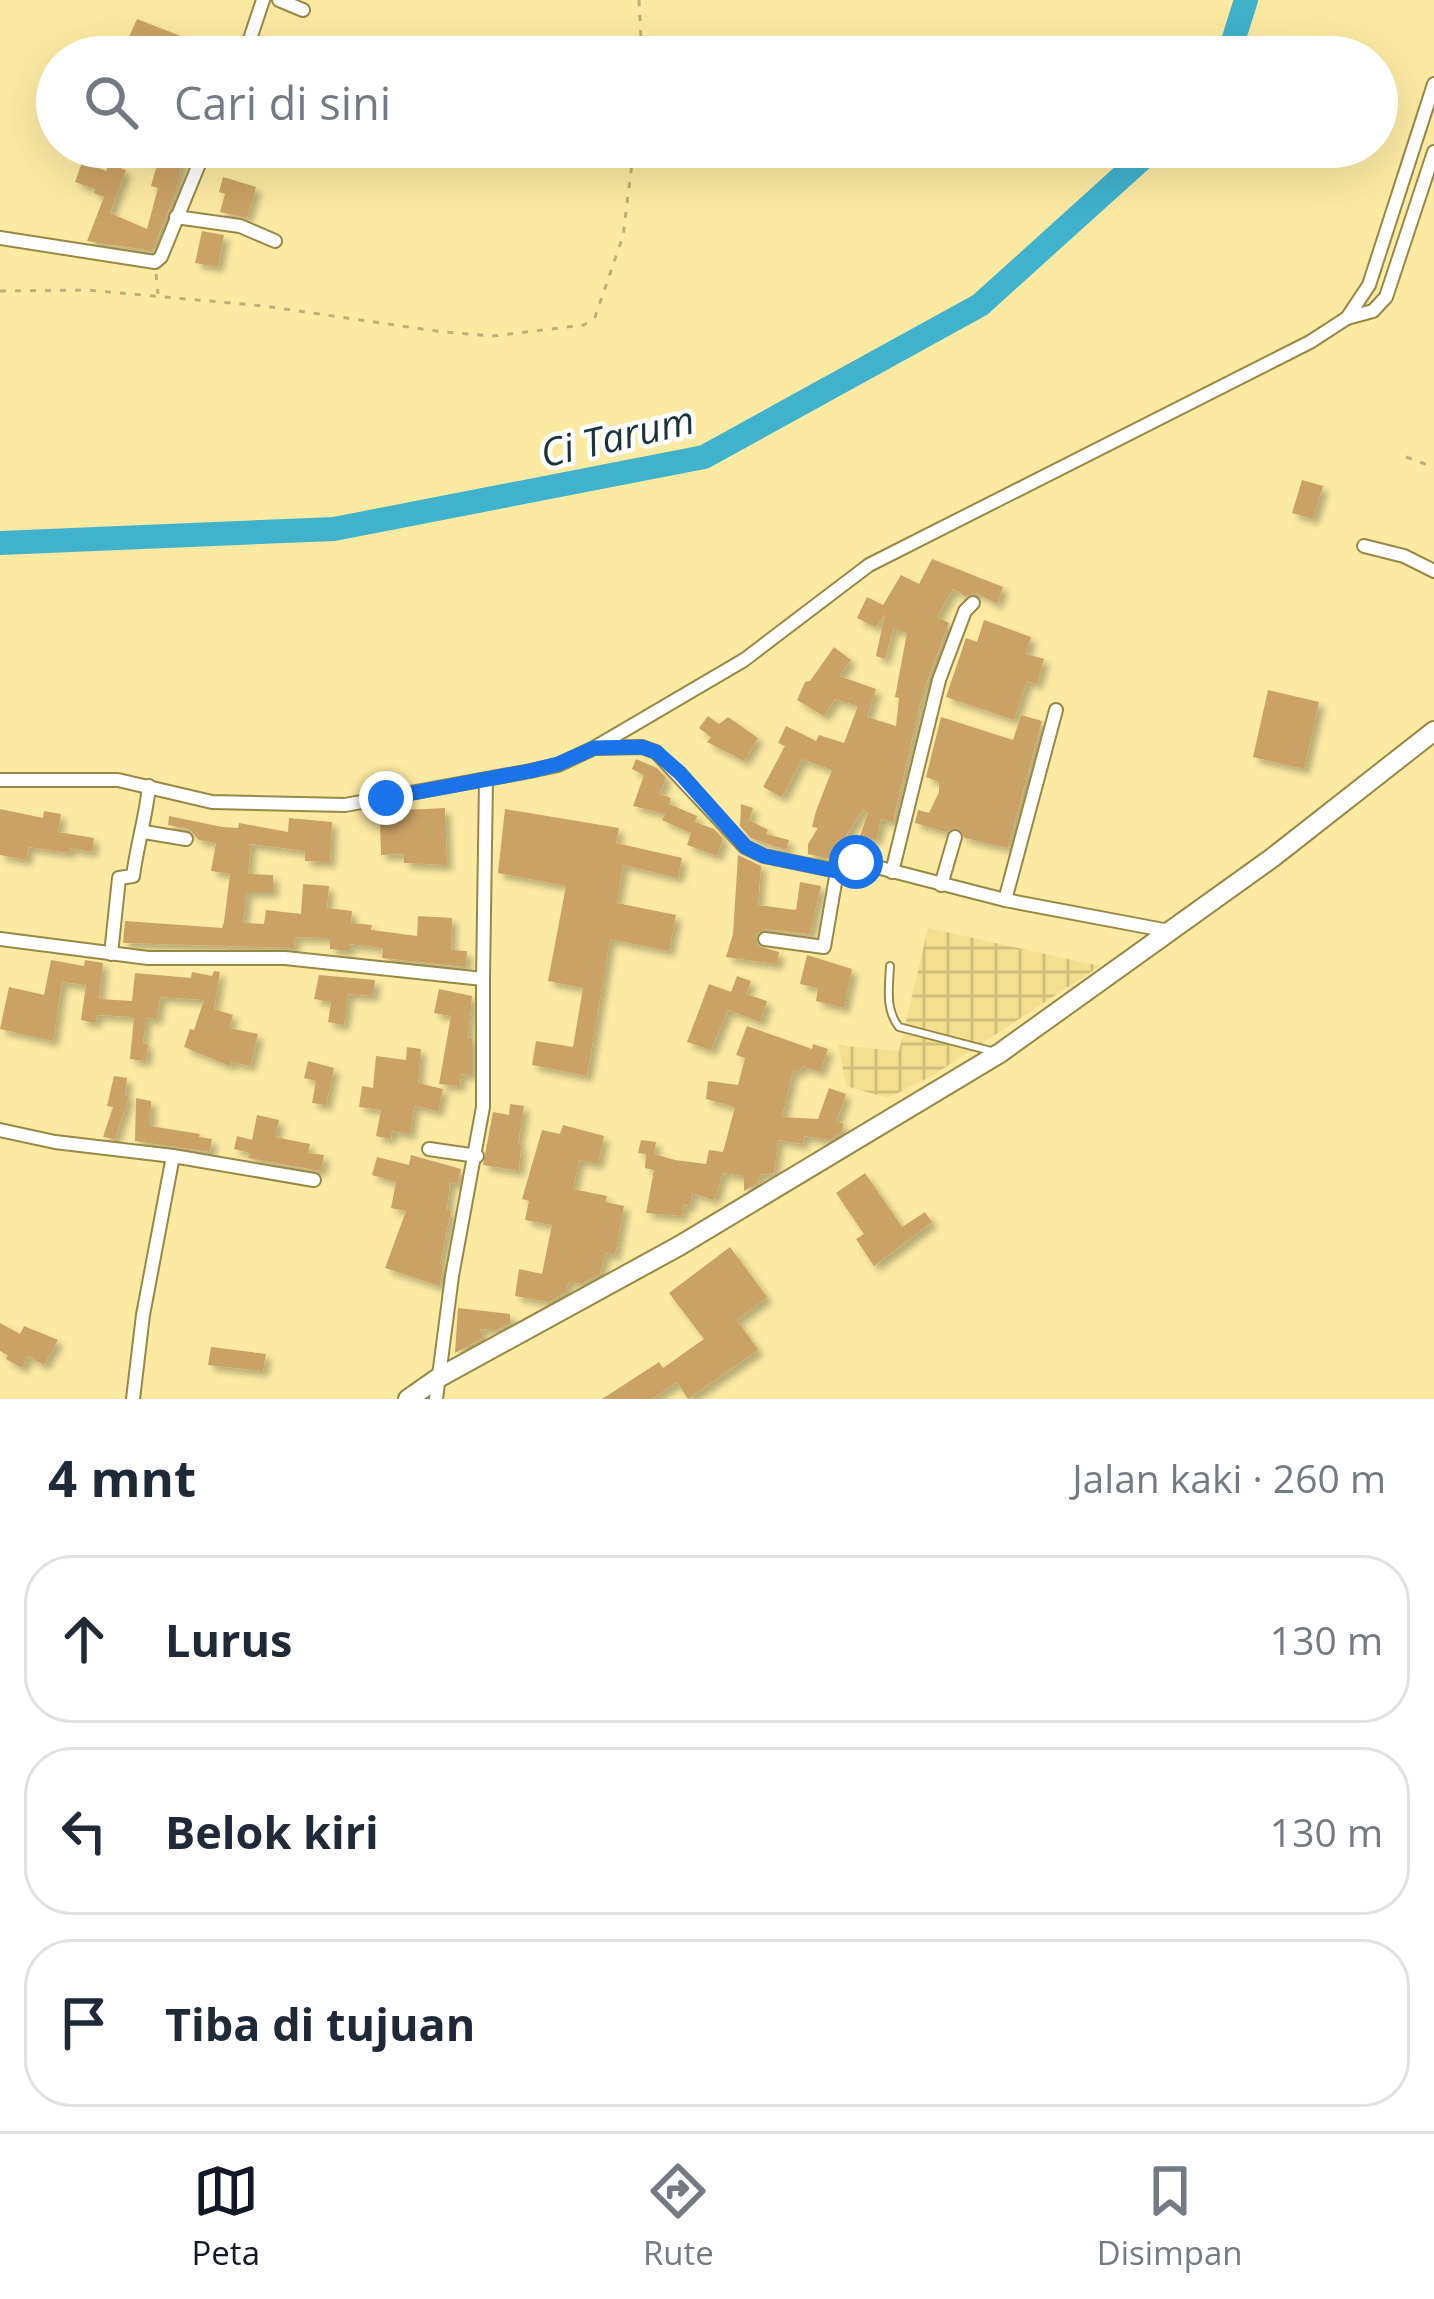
<!DOCTYPE html>
<html lang="id">
<head>
<meta charset="utf-8">
<style>
  body { margin:0; font-family:"Open Sans",sans-serif; background:#f6f6f7; color:#1f2937 }
  .stop { position:absolute; width:36px; height:36px; margin:-27px; border:9px solid #1a73e8; border-radius:50%; background:#fff }
  .stop.end { background:#1a73e8; border-color:#fff; box-shadow:0 3px 12px #0008 }
  .list { margin:0; padding:0; list-style:none }
  h2 { display:flex; justify-content:space-between; align-items:center; height:156px; margin:0; padding:0 48px; font-size:51px }
  h2 small { font-size:39px; font-weight:400; color:#747a83 }
  .list li { display:grid; grid-template-columns:78px 1fr auto; gap:36px; align-items:center; box-sizing:border-box; height:168px; margin:0 24px 24px; padding:0 24px; border:3px solid #e0e1e3; border-radius:48px }
  .list b { display:block; font-size:45px; white-space:nowrap }
  .list em { font-size:39px; font-style:normal; color:#747a83 }
  .icon { flex:none; width:66px; height:66px; fill:none; stroke:currentColor; stroke-width:2; stroke-linecap:round; stroke-linejoin:round }
  .map { position:relative; flex:none; width:1434px; height:1399px; overflow:hidden }
  .search { position:absolute; background:#fff; box-shadow:0 12px 48px #0002; left:36px; right:36px; top:36px; height:132px; display:flex; align-items:center; gap:30px; box-sizing:border-box; padding:0 42px; border-radius:66px; color:#747a83; font-size:45px }
  .sheet { height:732px; background:#fff }
  nav { display:flex; justify-content:space-around; align-items:center; box-sizing:border-box; height:168px; border-top:3px solid #e0e1e3; background:#fff; font-size:33px; color:#747a83 }
  nav a { display:grid; justify-items:center; gap:6px }
  nav .on { color:#111827 }
  .map>svg:first-child { display:block }
</style>
</head>
<body>
<div class="map">
<svg width="1434" height="1399" viewBox="0 0 1434 1399">
  <defs>
    <pattern id="industrial-grid" width="8" height="8" patternUnits="userSpaceOnUse" patternTransform="scale(3)"><rect width="8" height="8" fill="#f3df8f"/><path d="M0 4h8M4 0v8" fill="none" stroke="#d1c07a"/></pattern>
    <filter id="shadow"><feDropShadow dx="5.5" dy="5.5" stdDeviation="3" flood-color="#0004"/></filter>
  </defs>
  <rect width="100%" height="100%" fill="#fceaa3"/>
  <polygon fill="url(#industrial-grid)" points="928,928 1100,966 932,1076 888,1098 846,1086 838,1045 899,1051"/>
  <g fill="none" stroke-linecap="round" stroke-linejoin="round">
    <g stroke="#40b2cc" stroke-width="24">
      <polyline points="1228,57 1246,0"/>
      <polyline points="0,543 334,529 704,457 980,305 1155,147"/>
    </g>
  </g>
  <g fill="#cba266" filter="url(#shadow)">
    <polygon points="137,19 183,37 177,57 128,39"/>
    <polygon points="148,147 178,147 176,154 183,156 176,193 152,251 87,241 104,197 94,193 95,189 75,182 82,162 106,171 109,164 126,170 110,213 147,229 158,188 151,186 158,161 145,158"/>
    <polygon points="223,177 256,187 247,218 220,212 225,194 219,192"/>
    <polygon points="202,231 224,235 218,267 195,263"/>
    <polygon points="1302,480 1323,486 1313,519 1292,513"/>
    <polygon points="932,559 1003,587 997,604 977,593 965,596 953,589 937,617 949,623 923,692 893,822 881,819 876,840 860,836 868,813 863,810 831,859 808,854 808,844 818,828 812,827 816,811 832,770 802,759 782,797 763,787 785,746 778,743 786,726 816,741 819,735 844,743 858,706 835,699 824,716 797,700 805,682 810,681 834,647 851,660 839,676 876,689 867,717 896,726 899,698 895,697 907,633 893,629 885,659 876,656 885,614 876,627 857,618 867,597 883,605 901,575 919,584"/>
    <polygon points="984,620 1031,637 1026,654 1044,659 1037,684 1027,681 1014,720 946,697 966,638 977,642"/>
    <polygon points="1268,690 1319,702 1304,769 1253,757"/>
    <polygon points="1021,715 1042,721 1008,848 965,838 957,827 946,832 915,823 918,810 929,813 939,792 939,782 926,777 941,717 1013,740"/>
    <polygon points="708,716 719,724 728,717 758,738 744,761 707,742 711,737 699,728"/>
    <polygon points="636,759 657,768 666,778 659,794 671,798 669,804 697,816 695,822 714,829 723,839 717,856 687,845 691,833 662,820 665,814 633,806 644,775 632,769"/>
    <polygon points="741,804 753,808 749,820 768,830 766,834 789,840 786,850 751,838 740,826"/>
    <polygon points="445,808 447,865 404,863 404,854 381,855 380,821 403,820 403,810"/>
    <polygon points="0,809 43,818 44,811 61,814 58,832 94,838 92,852 70,848 69,853 29,847 26,860 0,855"/>
    <polygon points="505,809 619,828 616,843 682,858 678,878 623,865 617,903 676,915 669,951 610,939 587,1076 532,1065 536,1041 573,1047 583,988 548,981 566,886 498,873"/>
    <polygon points="169,816 222,827 238,828 239,823 288,832 289,818 332,822 330,862 305,861 305,851 251,844 248,874 273,875 273,892 247,892 243,923 264,924 266,910 301,914 303,884 329,886 327,908 352,911 351,923 372,925 371,930 417,936 418,916 452,918 451,950 467,951 466,967 382,958 383,948 349,944 349,951 330,949 330,938 295,937 294,948 123,943 125,921 222,928 224,922 230,874 211,871 216,843 199,840 189,829 168,825"/>
    <polygon points="738,855 761,866 758,905 796,910 800,882 821,886 810,934 766,929 756,934 758,946 779,952 777,964 726,957 733,934"/>
    <polygon points="807,955 852,969 844,1008 816,1001 818,988 800,984"/>
    <polygon points="51,960 84,966 85,960 103,963 99,999 132,1001 135,973 191,978 192,972 212,976 214,971 220,972 214,1009 233,1015 229,1028 258,1034 250,1066 231,1062 230,1066 184,1047 190,1029 194,1030 204,1000 160,997 157,1019 146,1018 143,1043 148,1044 146,1061 130,1059 134,1017 97,1015 95,1023 81,1020 86,985 62,982 53,1041 0,1029 9,987 44,995"/>
    <polygon points="319,975 375,980 373,996 348,994 344,1025 328,1022 331,1002 314,999"/>
    <polygon points="737,976 751,981 746,994 767,1001 760,1022 728,1010 711,1050 687,1042 709,984 731,992"/>
    <polygon points="439,989 472,996 468,1037 472,1038 472,1075 461,1074 460,1086 439,1084 451,1016 434,1013"/>
    <polygon points="747,1026 812,1049 813,1044 828,1049 820,1072 802,1066 799,1072 793,1070 782,1117 818,1119 829,1088 846,1094 836,1122 843,1123 842,1132 830,1140 804,1136 803,1144 778,1140 774,1173 759,1175 758,1183 744,1191 744,1176 723,1173 714,1200 692,1193 690,1206 684,1205 682,1216 646,1213 654,1170 645,1168 646,1154 638,1153 641,1140 656,1142 654,1154 675,1160 706,1164 709,1150 723,1152 735,1107 706,1099 708,1081 738,1085 745,1058 736,1055"/>
    <polygon points="407,1047 421,1049 418,1083 443,1089 438,1111 414,1106 410,1134 392,1131 391,1139 376,1136 381,1110 359,1107 362,1086 373,1088 376,1056 406,1060"/>
    <polygon points="308,1061 334,1068 326,1105 312,1103 316,1081 304,1078"/>
    <polygon points="114,1076 127,1078 125,1096 129,1096 115,1139 103,1137 113,1107 107,1106"/>
    <polygon points="136,1098 151,1101 150,1126 200,1134 199,1137 212,1139 210,1152 135,1141"/>
    <polygon points="510,1104 524,1106 518,1144 521,1145 519,1171 483,1165 493,1112 509,1115"/>
    <polygon points="257,1115 279,1120 275,1137 310,1144 308,1153 324,1155 321,1171 248,1158 250,1153 234,1149 237,1136 252,1140"/>
    <polygon points="563,1125 604,1136 598,1164 579,1160 573,1189 607,1196 605,1202 624,1206 615,1255 605,1253 600,1274 581,1284 569,1281 566,1292 549,1302 515,1296 519,1269 542,1274 552,1225 525,1220 529,1201 522,1199 542,1130 560,1134"/>
    <polygon points="411,1155 461,1169 458,1184 450,1182 447,1210 451,1211 440,1264 443,1265 440,1286 385,1268 406,1211 391,1208 396,1182 372,1175 377,1157 409,1165"/>
    <polygon points="865,1173 902,1227 925,1212 932,1222 874,1266 856,1239 864,1234 836,1193"/>
    <polygon points="730,1247 767,1297 737,1320 758,1350 688,1399 677,1382 652,1399 602,1399 659,1362 663,1368 704,1339 669,1293"/>
    <polygon points="458,1308 510,1314 510,1323 498,1330 480,1329 483,1338 455,1353"/>
    <polygon points="0,1323 20,1334 24,1326 58,1340 44,1365 28,1356 22,1368 6,1359 8,1355 0,1351"/>
    <polygon points="211,1347 266,1354 263,1371 208,1365"/>
  </g>
  <g fill="none" stroke-linecap="round" stroke-linejoin="round">
    <g stroke="#998843" stroke-width="10">
      <path id="lane" d="M 890,966 C 889,987 885,1010 899,1027 L 991,1051"/>
    </g>
    <g stroke="#998843" stroke-width="16">
      <g id="street">
        <polyline points="279,0 303,10"/>
        <polyline points="244,57 263,0"/>
        <polyline points="176,217 240,226 275,241"/>
        <polyline points="0,238 155,262 161,257 206,147"/>
        <polyline points="1347,318 1373,311 1386,297 1434,152"/>
        <polyline points="1364,546 1404,556 1434,571"/>
        <polyline points="596,748 642,747 656,752 745,847 764,856 837,871"/>
        <polyline points="0,780 118,780 212,802 345,805 530,771 558,765 594,748 744,660 869,565 1310,342 1347,318 1369,285 1434,84"/>
        <polyline points="144,832 186,839"/>
        <polyline points="892,872 939,680 965,611 973,603"/>
        <polyline points="941,885 955,837"/>
        <polyline points="1005,900 1056,710"/>
        <polyline points="0,939 148,958 285,958 483,979 483,1107 452,1276 436,1399"/>
        <polyline points="765,939 824,947 837,871 840,865 857,862 1005,900 1169,931"/>
        <path d="M 111,954 L 119,878 L 133,876 C 137,845 146,817 149,786"/>
        <polyline points="483,979 486,780"/>
        <polyline points="0,1130 55,1142 173,1156 143,1315 133,1399"/>
        <polyline points="429,1149 477,1156"/>
        <polyline points="173,1156 314,1180"/>
      </g>
    </g>
    <g stroke="#998843" stroke-width="22">
      <polyline id="primary" points="408,1399 438,1378 679,1246 1000,1053 1272,858 1434,731"/>
    </g>
    <g stroke="#beb076" stroke-width="3" stroke-dasharray="6 9" stroke-linecap="butt">
      <polyline points="639,0 642,57"/>
      <polyline points="156,274 158,294"/>
      <polyline points="0,291 87,290 264,306 443,332 493,336 584,325 595,317 623,236 634,147"/>
      <polyline points="1406,457 1434,467"/>
    </g>
    <use href="#lane" stroke="#fff" stroke-width="6"/>
    <use href="#street" stroke="#fff" stroke-width="12"/>
    <use href="#primary" stroke="#fff" stroke-width="18"/>
  </g>
  <g fill="none" stroke-linecap="round" stroke-linejoin="round">
    <polyline stroke="#1a73e8" stroke-width="15" points="386,798 530,771 558,764 594,748 642,747 656,752 680,773 746,847 764,856 836,871 840,865 856,862"/>
  </g>
  <g text-anchor="middle" dominant-baseline="central" stroke-width="9" stroke-linejoin="round" paint-order="stroke">
    <g font-size="39" font-style="italic" fill="#1b333a" stroke="#fff">
      <text transform="translate(617 435) rotate(-13)">Ci Tarum</text>
    </g>
  </g>
</svg>
<div class="stop" style="left:856px;top:862px"></div>
<div class="stop end" style="left:386px;top:798px"></div>
<div class="search"><svg class="icon" aria-label="search" viewBox="0 0 24 24"><circle cx="10" cy="10" r="6"/><path d="M15 15l6 6"/></svg>Cari di sini</div>
</div>
<section class="sheet">
<h2>4 mnt<small>Jalan kaki · 260 m</small></h2>
<ul class="list">
<li><svg class="icon" aria-label="ahead" viewBox="0 0 24 24"><path d="M12 20V5M6 11l6-6 6 6"/></svg><div><b>Lurus</b></div><em>130 m</em></li>
<li><svg class="icon" aria-label="left" viewBox="0 0 24 24"><path d="M17 20v-9H6M10 6l-5 5 5 5"/></svg><div><b>Belok kiri</b></div><em>130 m</em></li>
<li><svg class="icon" aria-label="arrive" viewBox="0 0 24 24"><path d="M6 21V4h12l-3 4 3 4H6"/></svg><div><b>Tiba di tujuan</b></div></li>
</ul>
</section>
<nav>
<a class="on"><svg class="icon" aria-label="map" viewBox="0 0 24 24"><path d="M3 6l6-2 6 2 6-2v14l-6 2-6-2-6 2zM9 4v14M15 6v14"/></svg>Peta</a>
<a><svg class="icon" aria-label="directions" viewBox="0 0 24 24"><path d="M12 3l9 9-9 9-9-9zM9 14v-3h6M13 9l2 2-2 2"/></svg>Rute</a>
<a><svg class="icon" aria-label="saved" viewBox="0 0 24 24"><path d="M7 4h10v16l-5-4-5 4z"/></svg>Disimpan</a>
</nav>
</body>
</html>
